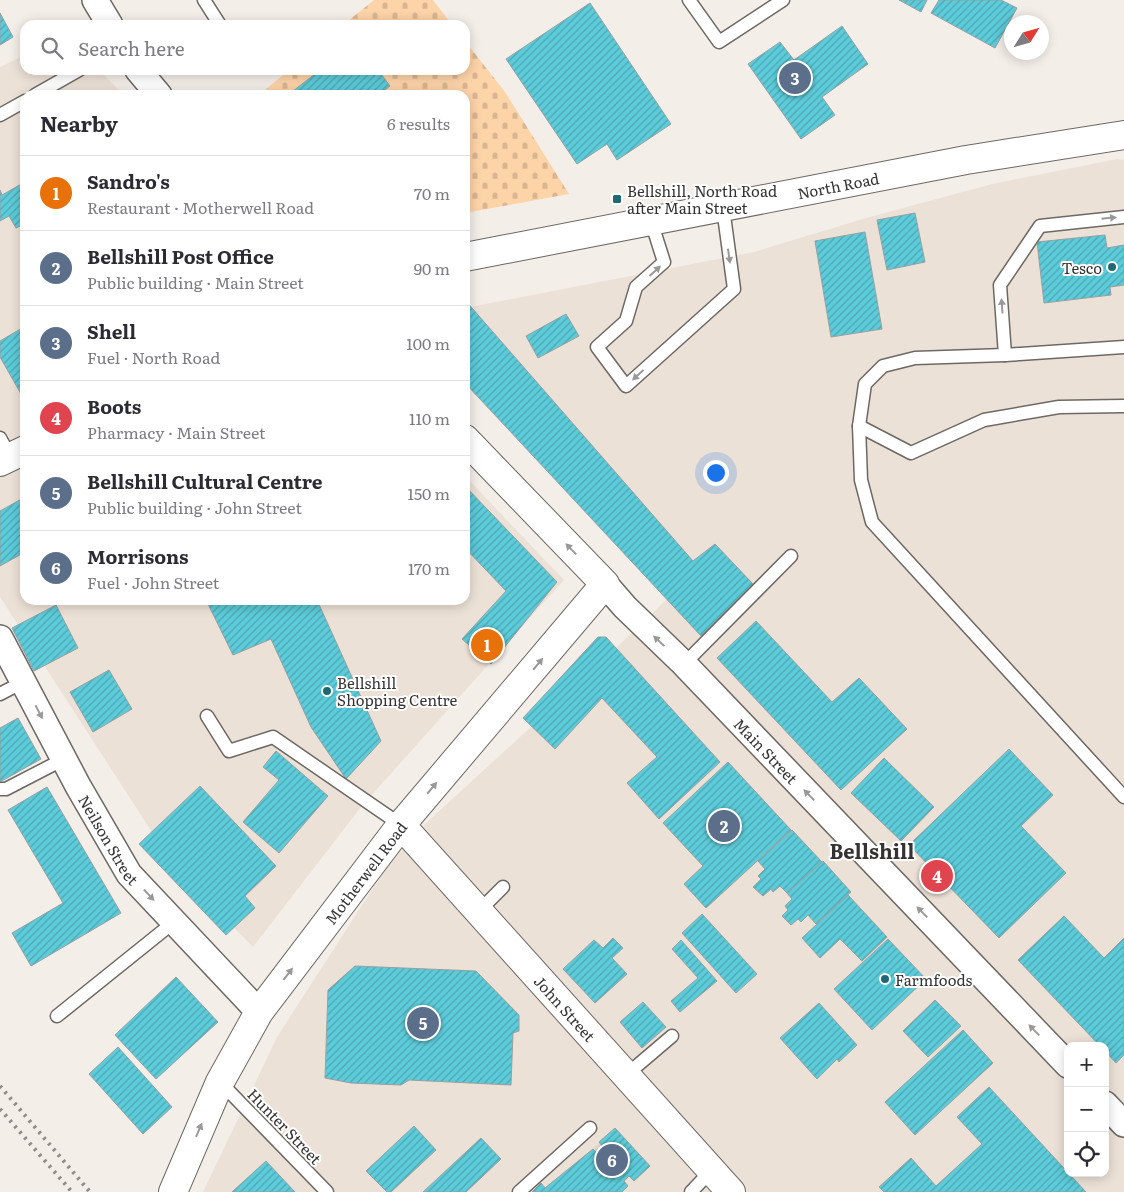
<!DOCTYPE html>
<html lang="en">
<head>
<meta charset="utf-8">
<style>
  body { margin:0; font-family:Literata,serif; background:#f7f7f7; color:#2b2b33 }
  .controls { position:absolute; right:15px; bottom:15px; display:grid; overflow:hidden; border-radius:10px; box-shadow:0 2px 12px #0003 }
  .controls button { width:45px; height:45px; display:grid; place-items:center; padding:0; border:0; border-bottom:1px solid #e1e1e2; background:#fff; color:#2b2b33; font:25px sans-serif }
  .compass { position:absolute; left:1004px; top:15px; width:45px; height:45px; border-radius:50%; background:#fff; box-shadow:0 2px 12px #0003; rotate:53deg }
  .you { position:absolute; left:715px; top:472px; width:18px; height:18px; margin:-12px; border:4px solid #fff; border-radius:50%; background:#1a73e8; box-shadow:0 0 0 8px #1a73e833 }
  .badge { display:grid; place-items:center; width:32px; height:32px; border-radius:50%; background:#0f766e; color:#fff; font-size:16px; font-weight:700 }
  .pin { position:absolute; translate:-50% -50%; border:2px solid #fff; box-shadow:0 1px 5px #0006 }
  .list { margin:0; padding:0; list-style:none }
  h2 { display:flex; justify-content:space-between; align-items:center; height:65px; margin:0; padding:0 20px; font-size:21px }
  h2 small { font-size:16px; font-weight:400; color:#7c7c81 }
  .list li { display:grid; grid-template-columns:32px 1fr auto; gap:15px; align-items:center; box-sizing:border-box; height:75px; padding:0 20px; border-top:1px solid #e1e1e2 }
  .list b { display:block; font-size:19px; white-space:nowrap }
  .list p { margin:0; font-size:16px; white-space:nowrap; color:#7c7c81 }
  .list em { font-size:16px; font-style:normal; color:#7c7c81 }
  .icon { flex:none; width:28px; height:28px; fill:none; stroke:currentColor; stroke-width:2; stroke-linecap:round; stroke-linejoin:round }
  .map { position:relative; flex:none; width:1124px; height:1192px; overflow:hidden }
  .search { position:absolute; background:#fff; box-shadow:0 2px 12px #0003; left:20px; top:20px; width:450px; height:55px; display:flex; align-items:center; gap:12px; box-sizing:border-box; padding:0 18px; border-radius:15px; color:#7c7c81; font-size:19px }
  .panel { position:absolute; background:#fff; box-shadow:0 2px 12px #0003; left:20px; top:90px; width:450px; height:515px; border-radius:15px }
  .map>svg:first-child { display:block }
</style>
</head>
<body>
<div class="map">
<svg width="1124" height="1192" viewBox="0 0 1124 1192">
  <defs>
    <pattern id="cemetery-stones" width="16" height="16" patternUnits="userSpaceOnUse" patternTransform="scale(1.25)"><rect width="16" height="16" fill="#fdd3a8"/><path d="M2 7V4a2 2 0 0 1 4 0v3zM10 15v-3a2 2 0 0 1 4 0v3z" fill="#d9b691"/></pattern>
    <pattern id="building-hatch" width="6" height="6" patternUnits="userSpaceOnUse" patternTransform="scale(1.25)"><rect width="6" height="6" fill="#5dccda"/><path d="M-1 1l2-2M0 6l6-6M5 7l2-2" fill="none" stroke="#4ea6b1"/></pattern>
  </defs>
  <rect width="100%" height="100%" fill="#f4eee9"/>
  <g fill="#ece1d6" fill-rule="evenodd">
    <polygon points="25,55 25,70 99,70 124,95 25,95 25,600 465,600 465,476 564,580 361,807 253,947 177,871 0,597 0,67"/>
    <path d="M 1117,159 L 1124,160 L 1124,1192 L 203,1192 L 277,1037 L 399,848 L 594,669 L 690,577 L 465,308 L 754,252 L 866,218 L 992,184 ZM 1068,1046 L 1105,1046 L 1105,1173 L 1068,1173 Z"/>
  </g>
  <g fill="url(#cemetery-stones)">
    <polygon points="374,0 433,0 452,25 343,25"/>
    <polygon points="465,41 505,92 569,194 465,213 465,95 259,95 289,70 465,70"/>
  </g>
  <g fill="url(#building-hatch)" stroke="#989fa0">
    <polygon points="899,0 927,0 921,12"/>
    <polygon points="939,0 1001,0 1017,8 995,48 931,13"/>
    <polygon points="590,3 671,124 617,160 607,144 577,164 506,59"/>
    <polygon points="0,13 13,37 0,45"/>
    <polygon points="842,26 868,64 822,97 835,115 801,139 748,64 780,42 794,60"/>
    <polygon points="320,70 378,70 390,86 381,93 383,95 288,95"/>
    <polygon points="25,182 25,224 16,228 9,216 0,221 0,190 2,195"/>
    <polygon points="915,213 925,262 887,270 877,220"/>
    <polygon points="865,232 882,329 831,337 815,241"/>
    <polygon points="1105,235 1107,248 1124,245 1124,285 1110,287 1111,295 1044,303 1037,242"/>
    <polygon points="465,300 693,561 715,544 753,584 701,636 465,383"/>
    <polygon points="566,314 579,336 538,358 526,336"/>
    <polygon points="24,327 25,328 25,401 0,357 0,341"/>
    <polygon points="465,486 557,582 491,664 462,639 506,591 465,548"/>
    <polygon points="25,497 25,552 0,566 0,511"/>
    <polygon points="218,600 317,600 381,741 346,779 311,727 271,639 233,655 208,604"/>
    <polygon points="56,605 78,648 34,671 12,628"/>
    <polygon points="756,621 832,702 859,678 907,729 841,790 717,658"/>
    <polygon points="598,637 606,637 720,762 659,819 627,783 657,757 602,698 555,749 523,718"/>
    <polygon points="109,670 132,709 93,732 70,692"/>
    <polygon points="18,718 41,759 0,782 0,728"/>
    <polygon points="1009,749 1053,795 1021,826 1066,873 999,938 909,845"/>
    <polygon points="276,751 328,796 279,853 243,822 279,780 263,767"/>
    <polygon points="884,758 934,807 901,841 851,793"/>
    <polygon points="728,762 791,830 706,908 684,884 703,866 663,823"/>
    <polygon points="200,786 276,866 245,896 255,908 226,935 139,844"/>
    <polygon points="47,787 121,913 31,966 12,933 63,903 8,810"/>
    <polygon points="792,830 822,862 787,893 780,886 773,892 771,889 763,896 753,887 761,879 758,876 765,869 758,861"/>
    <polygon points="823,861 851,892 816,924 808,915 801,922 798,919 791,925 782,916 788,910 785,906 792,899 787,893"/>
    <polygon points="848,895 887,937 862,961 840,939 820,958 802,938"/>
    <polygon points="702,914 757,974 736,993 682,933"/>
    <polygon points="1064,916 1104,958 1124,938 1124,1055 1116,1063 1105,1051 1105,1046 1100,1046 1018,960"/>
    <polygon points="613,938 623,948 612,958 627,974 595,1003 563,969 594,940 603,948"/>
    <polygon points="888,939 926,979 872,1030 834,989"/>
    <polygon points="681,940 717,981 680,1012 671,1001 698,978 672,949"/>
    <polygon points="355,966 476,971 519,1015 519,1031 513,1033 511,1085 409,1080 401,1085 351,1083 325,1078 328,990"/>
    <polygon points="176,977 218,1022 156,1079 115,1035"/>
    <polygon points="935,1000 961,1026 928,1057 903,1031"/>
    <polygon points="643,1002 666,1027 642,1048 620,1022"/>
    <polygon points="819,1003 857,1045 839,1062 837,1059 817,1079 780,1038"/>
    <polygon points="963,1030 993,1063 915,1135 885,1102"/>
    <polygon points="118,1047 172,1107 143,1134 89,1074"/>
    <polygon points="989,1087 1086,1192 884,1192 879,1187 911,1158 936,1186 982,1144 957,1117"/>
    <polygon points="414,1126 436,1150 391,1192 387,1192 366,1171"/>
    <polygon points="615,1128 650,1166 634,1181 629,1176 624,1181 628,1186 622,1192 532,1192 541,1183 545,1188 593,1149 597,1153 603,1147 599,1142"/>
    <polygon points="481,1138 501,1159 466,1192 423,1192"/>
    <polygon points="266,1161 295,1192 232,1192"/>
  </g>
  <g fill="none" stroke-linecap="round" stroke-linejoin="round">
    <g stroke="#6c6864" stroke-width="15">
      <g id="service">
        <polyline points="204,0 220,25"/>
        <polyline points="689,0 719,42 783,0"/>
        <polyline points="35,95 79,70"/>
        <polyline points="0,115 25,101"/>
        <polyline points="651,221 664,262 636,287 626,321 597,347 626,386 734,289 723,208"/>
        <polyline points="1005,355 1000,285 1040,226 1124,217"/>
        <polyline points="1124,406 1059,407 984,420 911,453 859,426 861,480 872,522 1124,797"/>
        <polyline points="859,426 865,384 883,366 915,358 1005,355 1124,347"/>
        <polyline points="0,438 11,458"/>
        <polyline points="684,664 791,556"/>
        <polyline points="0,694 23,682"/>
        <polyline points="207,716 229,751 273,737 401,825"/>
        <polyline points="0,789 6,789 64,759"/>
        <polyline points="478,912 503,887"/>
        <polyline points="57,1016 174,922"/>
        <polyline points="625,1076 672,1036"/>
        <polyline points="220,1082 327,1192"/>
        <polyline points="519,1192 590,1128"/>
        <polyline points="691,1192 710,1172"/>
      </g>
    </g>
    <g stroke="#6c6864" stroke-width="28">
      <g id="minor">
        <polyline points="95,0 110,25"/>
        <polyline points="138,70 159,95"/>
        <path id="s1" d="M 605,584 L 625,607 L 684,664 L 1068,1065"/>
        <path id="s2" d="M 0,638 L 78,786 L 129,874 L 259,1012"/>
        <polyline points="1105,1104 1124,1124"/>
      </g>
    </g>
    <g stroke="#6c6864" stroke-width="30">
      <g id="tertiary">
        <path id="s3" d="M 401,825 L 731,1192"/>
      </g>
    </g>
    <g stroke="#6c6864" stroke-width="30">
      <g id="primary">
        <path id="s4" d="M 465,257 L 966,160 L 1124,135"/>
        <polyline points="0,462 25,450"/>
        <path id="s5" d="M 173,1192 L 220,1082 L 259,1012 L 401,825 L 605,584 L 465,439"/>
      </g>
    </g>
    <use href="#service" stroke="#fff" stroke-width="12"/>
    <use href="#minor" stroke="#fff" stroke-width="25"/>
    <use href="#tertiary" stroke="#fff" stroke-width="28"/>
    <use href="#primary" stroke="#fff" stroke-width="28"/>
    <g stroke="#8f8b88" stroke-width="4" stroke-dasharray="2.5 5" stroke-linecap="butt">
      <polyline points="0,1086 90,1192"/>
      <polyline points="0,1109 72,1192"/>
    </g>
  </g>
  <defs><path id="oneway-solid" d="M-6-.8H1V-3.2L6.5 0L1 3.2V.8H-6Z" transform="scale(1.25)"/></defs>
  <g fill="#9a9998">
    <use href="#oneway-solid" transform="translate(1109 218) rotate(-6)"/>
    <use href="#oneway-solid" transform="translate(729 256) rotate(82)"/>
    <use href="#oneway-solid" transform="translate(655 271) rotate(-42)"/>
    <use href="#oneway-solid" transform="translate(1002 306) rotate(-94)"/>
    <use href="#oneway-solid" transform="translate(638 375) rotate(138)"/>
    <use href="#oneway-solid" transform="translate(571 549) rotate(-134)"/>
    <use href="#oneway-solid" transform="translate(659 641) rotate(-137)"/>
    <use href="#oneway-solid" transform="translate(538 664) rotate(-50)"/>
    <use href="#oneway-solid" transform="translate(39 712) rotate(62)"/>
    <use href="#oneway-solid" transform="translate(432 788) rotate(-50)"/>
    <use href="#oneway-solid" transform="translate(809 795) rotate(-134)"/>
    <use href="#oneway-solid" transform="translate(149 895) rotate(47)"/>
    <use href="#oneway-solid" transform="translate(922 912) rotate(-134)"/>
    <use href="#oneway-solid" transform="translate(288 974) rotate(-52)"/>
    <use href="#oneway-solid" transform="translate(1034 1030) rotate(-134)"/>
    <use href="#oneway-solid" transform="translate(199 1130) rotate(-67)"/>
  </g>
  <g fill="#1f6a72" stroke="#fff" stroke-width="2">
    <rect x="612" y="194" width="10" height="10" rx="2.5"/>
    <circle cx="1112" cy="267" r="5"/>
    <circle cx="327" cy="691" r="5"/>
    <circle cx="885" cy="979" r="5"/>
  </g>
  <g text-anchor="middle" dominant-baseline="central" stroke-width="4" stroke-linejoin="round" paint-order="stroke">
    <g font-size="15" fill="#353332" stroke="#fff">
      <text stroke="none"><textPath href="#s4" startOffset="380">North Road</textPath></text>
      <text stroke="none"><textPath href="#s1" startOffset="232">Main Street</textPath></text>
      <text stroke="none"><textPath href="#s2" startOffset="229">Neilson Street</textPath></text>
      <text stroke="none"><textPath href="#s5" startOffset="375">Motherwell Road</textPath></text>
      <text stroke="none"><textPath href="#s3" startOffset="246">John Street</textPath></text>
      <text transform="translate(285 1126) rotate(46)">Hunter Street</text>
    </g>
    <g font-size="15" fill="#353332" stroke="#fff" text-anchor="start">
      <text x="627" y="190">Bellshill, North Road<tspan x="627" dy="17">after Main Street</tspan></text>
      <text x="1102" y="267" text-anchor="end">Tesco</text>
      <text x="337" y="682">Bellshill<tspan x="337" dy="17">Shopping Centre</tspan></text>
      <text x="895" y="979">Farmfoods</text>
    </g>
    <g font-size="20" font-weight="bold" fill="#353332" stroke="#fff">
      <text x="872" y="850">Bellshill</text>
    </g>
  </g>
</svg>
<div class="controls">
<button>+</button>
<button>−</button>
<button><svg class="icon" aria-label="locate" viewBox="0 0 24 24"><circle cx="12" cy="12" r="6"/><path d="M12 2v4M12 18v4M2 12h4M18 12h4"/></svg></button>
</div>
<svg class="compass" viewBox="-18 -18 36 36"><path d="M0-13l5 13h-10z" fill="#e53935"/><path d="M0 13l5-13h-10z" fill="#7c7c81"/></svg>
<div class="you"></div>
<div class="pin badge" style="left:487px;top:645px;background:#e8710a">1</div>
<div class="pin badge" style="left:724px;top:826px;background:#5c6f8a">2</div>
<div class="pin badge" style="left:795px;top:78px;background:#5c6f8a">3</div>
<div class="pin badge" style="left:937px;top:876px;background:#e0444e">4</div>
<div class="pin badge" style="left:423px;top:1023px;background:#5c6f8a">5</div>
<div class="pin badge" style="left:612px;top:1160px;background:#5c6f8a">6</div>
<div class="search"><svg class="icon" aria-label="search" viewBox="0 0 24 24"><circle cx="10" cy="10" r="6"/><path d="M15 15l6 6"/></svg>Search here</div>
<section class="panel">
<h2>Nearby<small>6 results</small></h2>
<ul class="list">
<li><span class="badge" style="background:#e8710a">1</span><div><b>Sandro's</b><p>Restaurant · Motherwell Road</p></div><em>70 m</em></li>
<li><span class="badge" style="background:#5c6f8a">2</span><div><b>Bellshill Post Office</b><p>Public building · Main Street</p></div><em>90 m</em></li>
<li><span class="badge" style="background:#5c6f8a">3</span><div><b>Shell</b><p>Fuel · North Road</p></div><em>100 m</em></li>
<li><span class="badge" style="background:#e0444e">4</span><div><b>Boots</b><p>Pharmacy · Main Street</p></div><em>110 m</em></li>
<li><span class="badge" style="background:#5c6f8a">5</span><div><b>Bellshill Cultural Centre</b><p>Public building · John Street</p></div><em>150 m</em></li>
<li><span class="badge" style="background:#5c6f8a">6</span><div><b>Morrisons</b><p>Fuel · John Street</p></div><em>170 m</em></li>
</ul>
</section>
</div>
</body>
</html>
